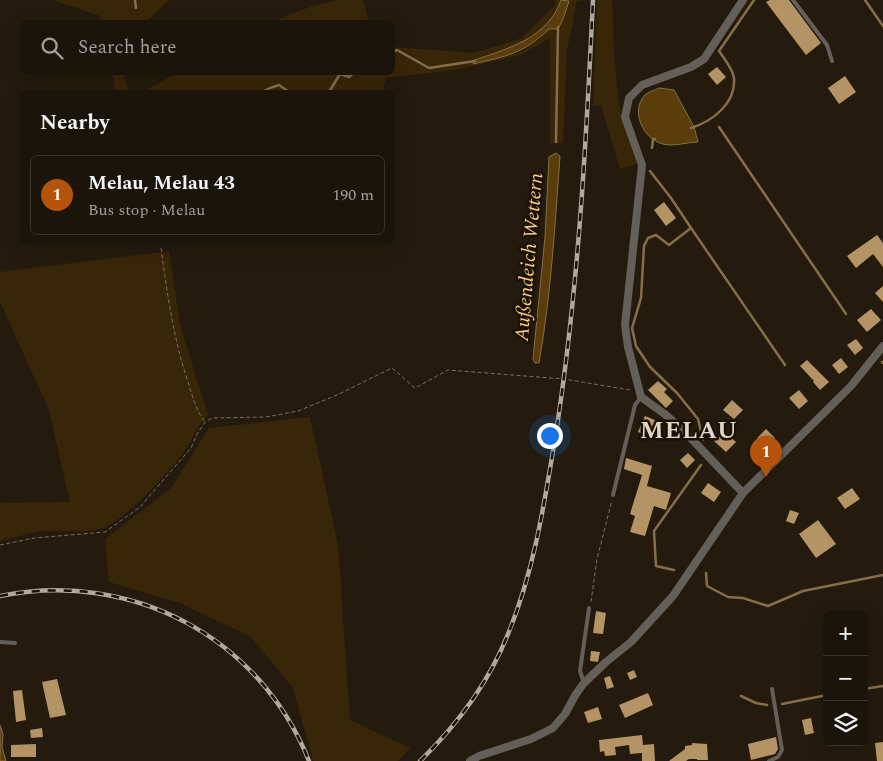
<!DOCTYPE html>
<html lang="en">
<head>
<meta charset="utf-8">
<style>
  body { margin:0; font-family:Spectral,serif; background:#241d13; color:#f1f3f6 }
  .controls { position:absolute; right:15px; bottom:15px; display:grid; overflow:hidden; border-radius:8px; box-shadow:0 5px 20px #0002 }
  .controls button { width:45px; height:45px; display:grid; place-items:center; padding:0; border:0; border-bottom:1px solid #39332b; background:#1b140a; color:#f1f3f6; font:25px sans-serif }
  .you { position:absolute; left:549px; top:435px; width:18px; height:18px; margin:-12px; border:4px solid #fff; border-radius:50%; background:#1a73e8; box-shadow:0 0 0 8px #1a73e833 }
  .badge { display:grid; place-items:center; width:32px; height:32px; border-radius:50%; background:#b45309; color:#fff; font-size:16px; font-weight:700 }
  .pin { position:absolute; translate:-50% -41px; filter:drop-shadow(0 1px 2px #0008) }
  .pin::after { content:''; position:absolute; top:26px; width:18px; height:15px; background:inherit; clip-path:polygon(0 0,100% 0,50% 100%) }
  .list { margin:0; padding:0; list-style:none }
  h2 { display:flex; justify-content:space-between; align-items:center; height:65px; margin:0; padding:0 20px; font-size:21px }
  h2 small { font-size:16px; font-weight:400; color:#a09e9c }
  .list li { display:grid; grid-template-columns:32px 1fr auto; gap:15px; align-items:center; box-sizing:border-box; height:80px; margin:0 10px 10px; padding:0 10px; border:1px solid #39332b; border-radius:8px }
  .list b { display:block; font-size:19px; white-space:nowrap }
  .list p { margin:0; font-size:16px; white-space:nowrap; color:#a09e9c }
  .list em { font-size:16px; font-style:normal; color:#a09e9c }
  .icon { flex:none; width:28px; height:28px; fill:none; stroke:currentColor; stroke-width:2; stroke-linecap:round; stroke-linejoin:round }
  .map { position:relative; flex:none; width:883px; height:761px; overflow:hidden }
  .search { position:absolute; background:#1b140a; box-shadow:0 5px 20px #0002; left:20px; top:20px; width:375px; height:55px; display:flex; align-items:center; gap:12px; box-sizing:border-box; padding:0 18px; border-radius:8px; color:#a09e9c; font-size:19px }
  .panel { position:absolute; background:#1b140a; box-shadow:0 5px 20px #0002; left:20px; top:90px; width:375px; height:155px; border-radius:8px }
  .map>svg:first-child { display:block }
</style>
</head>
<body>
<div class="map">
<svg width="883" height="761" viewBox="0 0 883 761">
  <rect width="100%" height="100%" fill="#241b0e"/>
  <g fill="#382608">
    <polygon points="53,0 169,0 146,22 101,22 100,16"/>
    <polygon points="337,0 363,0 369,22 271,22 310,7"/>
    <path d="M 555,0 L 561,0 C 548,38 506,50 473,63 L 501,58 L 523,51 L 536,42 L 549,29 L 563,19 L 569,0 L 589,0 L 577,1 L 567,51 L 563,143 L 550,143 L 550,38 L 521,55 L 456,70 L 386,78 L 383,92 L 143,92 L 177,73 L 392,72 L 393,47 L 474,53 L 522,38 L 555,5 Z"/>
    <polygon points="597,0 612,0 614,54 619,105 637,164 620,169 601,105 593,106"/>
    <polygon points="112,73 123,73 129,92 116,92"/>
    <path d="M 169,251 L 180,325 L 208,415 C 195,428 195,436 185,450 C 174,468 122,523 102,528 C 85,534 63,530 45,531 C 30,532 15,538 0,541 L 0,503 L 70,502 L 49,410 L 0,302 L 0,272 Z"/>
    <polygon points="310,417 338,545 350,720 410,748 398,761 313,761 293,688 251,637 180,603 109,582 105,539 171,488 209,428"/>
  </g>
  <g fill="#5a3d0a" stroke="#856f49">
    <path d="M 561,0 L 569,1 L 563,19 L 558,29 L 549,29 C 523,54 507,56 473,64 L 475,60 C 509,48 548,38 561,0 Z"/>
    <path d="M 659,88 L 674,90 L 694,127 L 698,142 C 688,142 672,147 663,144 C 643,139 630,111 645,95 C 648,92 655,90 659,88 Z"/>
    <path d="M 556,153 L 560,156 C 555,225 551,295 539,363 L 535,363 L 533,359 L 545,237 L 549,157 Z"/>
    <polygon points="0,725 3,734 2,747 6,761 0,761"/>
  </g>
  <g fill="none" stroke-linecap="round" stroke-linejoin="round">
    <g stroke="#856f49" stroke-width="2.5">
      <polyline points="135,0 136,8"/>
      <polyline points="865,0 883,26"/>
      <polyline points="392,52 397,50 429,68 475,61"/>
      <polyline points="262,92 270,88 279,85 289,92"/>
      <polyline points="329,92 340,74 349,77 355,72"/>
      <polyline points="719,127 846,314"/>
      <path d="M 691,128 C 713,121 736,103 734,78 C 733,69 724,58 719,51 L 754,0"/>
      <polyline points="556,142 558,27"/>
      <polyline points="652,148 653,139 655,139"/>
      <polyline points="650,171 671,198 691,228 669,245 656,235 648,238 644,246 641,298 632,328 636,346 650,367 677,393 698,419 703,440"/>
      <polyline points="691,228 785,365"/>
      <polyline points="882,362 883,363"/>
      <polyline points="674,570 656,566 654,531 701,465"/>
      <polyline points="706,573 707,586 728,597 743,598 768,606 803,591 883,575"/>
      <polyline points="864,689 883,686"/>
      <polyline points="741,696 756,703 767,705"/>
      <polyline points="782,704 827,695"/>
    </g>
  </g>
  <g fill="#b49465">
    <polygon points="770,0 789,0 821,43 806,55 766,2"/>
    <polygon points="717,67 726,77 717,85 708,74"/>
    <polygon points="845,76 856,92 839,104 828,88"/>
    <polygon points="664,202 676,218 666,226 654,210"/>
    <polygon points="877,235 883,243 883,267 873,254 856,268 847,256"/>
    <polygon points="883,286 883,302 875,293"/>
    <polygon points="871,309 881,320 867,332 857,320"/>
    <polygon points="856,339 863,348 855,355 847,345"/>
    <polygon points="841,358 848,367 839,374 832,365"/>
    <polygon points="807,360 829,382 820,390 813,382 814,381 800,366"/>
    <polygon points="658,381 667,389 664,392 673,401 666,408 648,390"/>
    <polygon points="799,390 808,401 799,409 789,398"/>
    <polygon points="732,400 743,410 734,419 723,410"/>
    <polygon points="645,416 662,423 658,432 649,428 646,435 638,432"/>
    <polygon points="766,429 775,438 767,447 757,438"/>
    <polygon points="724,431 736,442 726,452 714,441"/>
    <polygon points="688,453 695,460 687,468 680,460"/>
    <polygon points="626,458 652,466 647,486 671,493 666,510 654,506 645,536 630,532 635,516 630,514 642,475 624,469"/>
    <polygon points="708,483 721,492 714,502 701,493"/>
    <polygon points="852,488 860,499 845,509 837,498"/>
    <polygon points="790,510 799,513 794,524 786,521"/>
    <polygon points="818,520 836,544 816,558 799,534"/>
    <polygon points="596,611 606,613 603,634 593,633"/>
    <polygon points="591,651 600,652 598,662 590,661"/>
    <polygon points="634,670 637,677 630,680 627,673"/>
    <polygon points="610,676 614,687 607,689 604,678"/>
    <polygon points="57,679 66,715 50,718 42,682"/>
    <polygon points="22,690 26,720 16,722 13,691"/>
    <polygon points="648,693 653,705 625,718 619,705"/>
    <polygon points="598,707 602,719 588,723 584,712"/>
    <polygon points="811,718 814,733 805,735 802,720"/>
    <polygon points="42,728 43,737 31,738 30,730"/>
    <polygon points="642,735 643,745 654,744 655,761 642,761 642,753 630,754 629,745 615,747 616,755 605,756 604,751 600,752 599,740"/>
    <polygon points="776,737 778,749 775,754 751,760 748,744"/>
    <polygon points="883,742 883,761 877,761 875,743"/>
    <polygon points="692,743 707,744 708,760 697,760 697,759 689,759 686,761 669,761 685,749 685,746 692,745"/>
    <polygon points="36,744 36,757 11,757 11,745"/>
  </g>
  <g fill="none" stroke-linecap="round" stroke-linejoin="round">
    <g stroke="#787065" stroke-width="1" stroke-dasharray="4 2.5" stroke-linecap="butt">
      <path d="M 161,248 C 167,292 173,336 187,379 C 192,394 195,408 204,421"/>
      <polyline points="0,545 34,538 105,532 140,507 191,448 197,434 205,422 212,418 266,417 298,411 337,395 392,368 415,388 448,370 564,379 630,390"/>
      <polyline points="591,602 597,559 612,500"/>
    </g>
    <g stroke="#645f59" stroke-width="4">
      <polyline points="793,0 827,45 832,61"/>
      <polyline points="613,495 635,405 641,397"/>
      <polyline points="0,642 15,643"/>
      <polyline points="584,683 580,671 589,608"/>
      <polyline points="769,761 778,757 782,750 772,689"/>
    </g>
    <g stroke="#645f59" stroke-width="8">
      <polyline points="743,493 684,431 666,415 641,397 628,347 625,325 642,165 625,117 629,98 642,85 691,67 704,59 743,0"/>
      <polyline points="470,761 479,756 531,739 553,728 565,714 576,694 584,683 606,662 631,642 673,596 743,493 851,386 883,346"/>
    </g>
    <g stroke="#b0a99f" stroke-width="4.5">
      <g id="rail">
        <path d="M 0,596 C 131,570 259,636 309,761"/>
        <path d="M 420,761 C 457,725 489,682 508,634 C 534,571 544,505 555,439 C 578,295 586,146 593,0"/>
      </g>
    </g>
    <use href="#rail" stroke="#1a1206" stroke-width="2.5" stroke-dasharray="8" stroke-linecap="butt"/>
  </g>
  <g text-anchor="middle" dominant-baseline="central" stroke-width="5" stroke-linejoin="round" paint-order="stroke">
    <g font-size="20" font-style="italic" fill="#fbcb84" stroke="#1a1206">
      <text transform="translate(529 257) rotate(-85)">Außendeich Wettern</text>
    </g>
    <g font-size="24" font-weight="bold" letter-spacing="1" fill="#e0d4c3" stroke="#1a1206">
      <text x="689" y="431">MELAU</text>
    </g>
  </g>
</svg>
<div class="controls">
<button>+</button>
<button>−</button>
<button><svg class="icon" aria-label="layers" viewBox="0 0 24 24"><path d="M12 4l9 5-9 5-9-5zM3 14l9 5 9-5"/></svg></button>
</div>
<div class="you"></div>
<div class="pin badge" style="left:766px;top:477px">1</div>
<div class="search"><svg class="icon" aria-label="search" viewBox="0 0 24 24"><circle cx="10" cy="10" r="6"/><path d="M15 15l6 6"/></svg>Search here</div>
<section class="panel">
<h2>Nearby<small></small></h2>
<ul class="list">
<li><span class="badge">1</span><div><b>Melau, Melau 43</b><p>Bus stop · Melau</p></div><em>190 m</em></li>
</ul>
</section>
</div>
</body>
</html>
